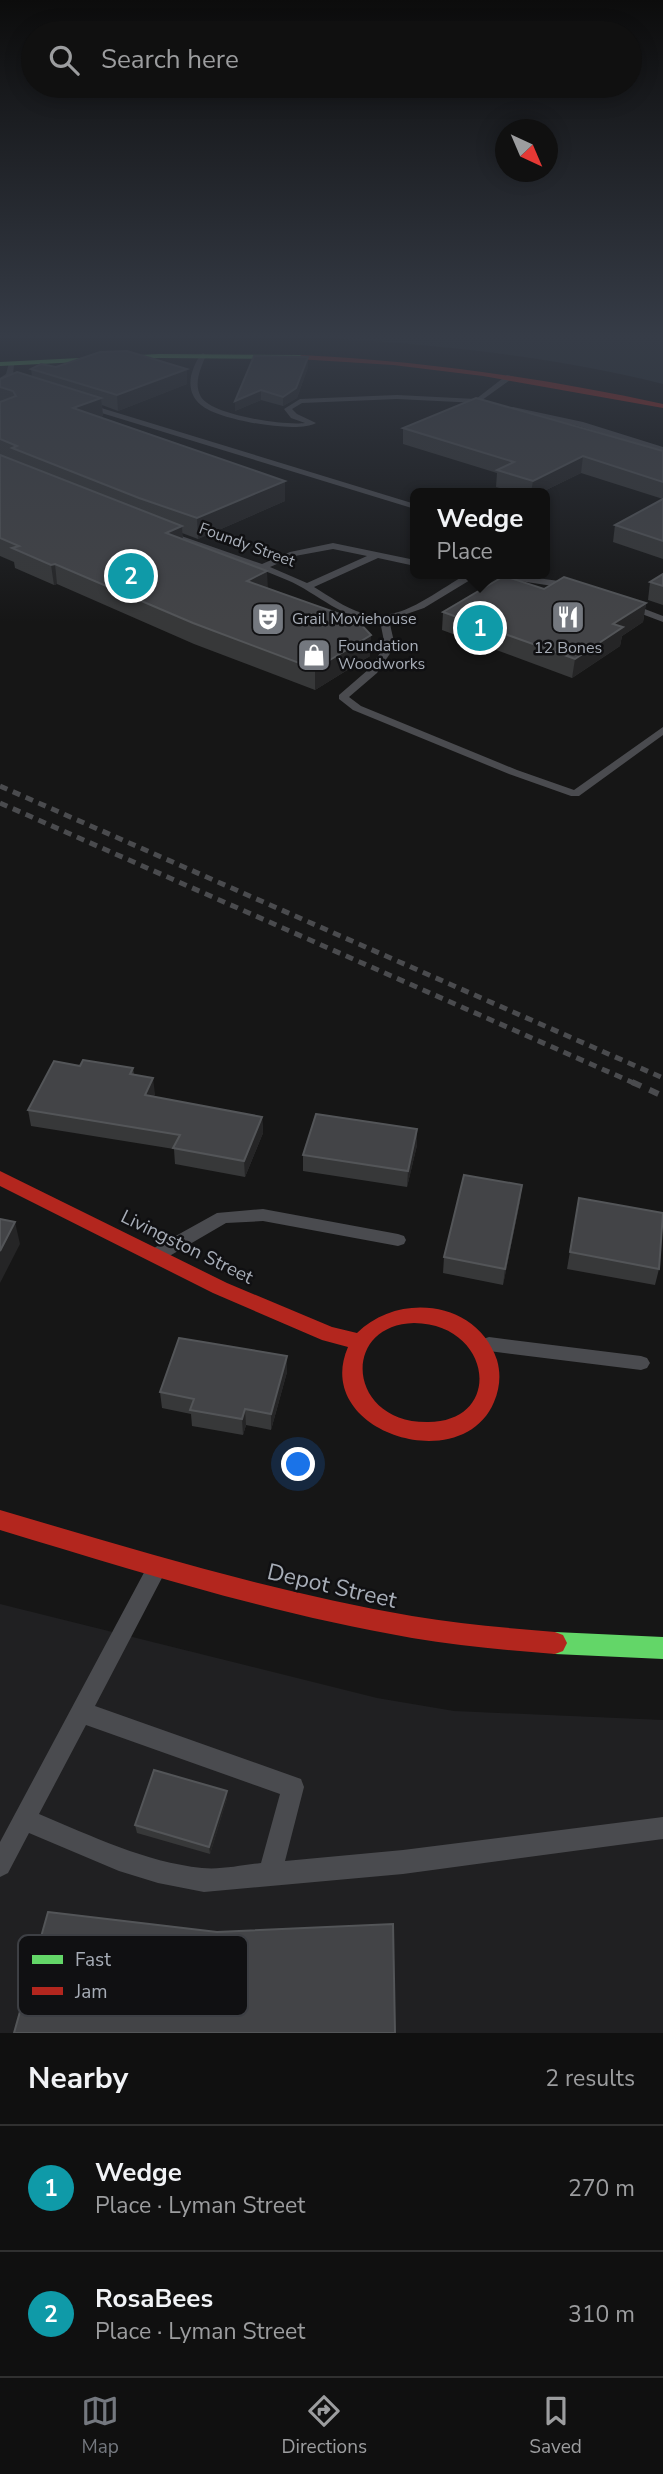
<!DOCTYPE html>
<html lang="en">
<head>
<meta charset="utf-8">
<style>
  body { margin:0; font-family:"Nunito Sans",sans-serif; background:#191919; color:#f1f3f6 }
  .compass { position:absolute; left:495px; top:119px; width:63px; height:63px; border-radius:50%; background:#101010; box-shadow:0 4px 18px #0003; rotate:136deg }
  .you { position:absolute; left:299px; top:1465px; width:24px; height:24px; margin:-18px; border:5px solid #fff; border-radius:50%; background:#1a73e8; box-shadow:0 0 0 10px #1a73e833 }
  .badge { display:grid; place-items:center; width:46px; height:46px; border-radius:50%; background:#74787f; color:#fff; font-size:23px; font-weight:700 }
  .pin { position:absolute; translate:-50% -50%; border:4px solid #fff; box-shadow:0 2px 7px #0006 }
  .popup { position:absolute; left:410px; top:488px; width:140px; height:91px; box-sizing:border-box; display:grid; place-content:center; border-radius:10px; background:#101010; filter:drop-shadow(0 2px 5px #0005); font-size:23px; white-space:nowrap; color:#9c9d9f }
  .popup b { font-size:26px; color:#f1f3f6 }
  .popup::after { content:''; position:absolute; left:50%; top:100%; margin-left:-14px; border:14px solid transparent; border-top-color:#101010 }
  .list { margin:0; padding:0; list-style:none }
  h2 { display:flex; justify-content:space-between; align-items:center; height:91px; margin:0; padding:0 28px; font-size:30px }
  h2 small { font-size:23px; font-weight:400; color:#9c9d9f }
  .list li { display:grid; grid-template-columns:46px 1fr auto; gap:21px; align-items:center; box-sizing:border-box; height:126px; padding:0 28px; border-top:2px solid #303030 }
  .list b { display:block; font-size:26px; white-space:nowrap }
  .list p { margin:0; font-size:23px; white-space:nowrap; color:#9c9d9f }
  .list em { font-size:23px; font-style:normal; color:#9c9d9f }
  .icon { flex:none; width:38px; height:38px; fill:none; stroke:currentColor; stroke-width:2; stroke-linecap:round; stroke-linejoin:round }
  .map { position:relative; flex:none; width:663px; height:2033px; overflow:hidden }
  .search { position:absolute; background:#101010; box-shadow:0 4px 18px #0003; left:21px; right:21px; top:21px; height:77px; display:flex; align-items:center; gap:18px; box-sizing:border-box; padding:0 24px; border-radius:38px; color:#9c9d9f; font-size:26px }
  .sheet { height:343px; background:#101010 }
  nav { display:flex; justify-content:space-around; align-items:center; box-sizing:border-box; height:98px; border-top:2px solid #303030; background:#101010; font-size:19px; color:#9c9d9f }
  nav a { display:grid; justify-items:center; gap:4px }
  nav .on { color:#74787f }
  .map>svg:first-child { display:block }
</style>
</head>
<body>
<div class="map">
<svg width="663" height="2033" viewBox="0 0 663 2033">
  <rect width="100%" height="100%" fill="#161616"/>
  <polygon fill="#202022" points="0,1604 377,1698 454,1711 663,1720 663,2033 0,2033"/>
  <path fill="#293237" d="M 312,337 L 663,337 L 663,384 C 549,355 430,344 312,337 Z"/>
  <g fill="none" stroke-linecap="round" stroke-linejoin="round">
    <g fill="#4a4b4f" fill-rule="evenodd">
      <path d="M 203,353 L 206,355 C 201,368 193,383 201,397 C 212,415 284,426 305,423 L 291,418 L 284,409 L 300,399 L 397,395 L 476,399 L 507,375 L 514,377 L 478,403 L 397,399 L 302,403 L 292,409 L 297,414 L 316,423 C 297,434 218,420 201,405 C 192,398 189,388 191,376 C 193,368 197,358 203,353 Z"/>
      <polygon points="9,363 14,364 13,375 0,383 0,378 6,374"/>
      <polygon points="85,403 415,504 415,509 82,407 82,403"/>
      <polygon points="513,407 583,422 663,447 663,452 578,426 510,411 509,409"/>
      <path d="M 167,531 L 262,564 L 290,552 L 333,543 L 415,560 L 415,566 L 378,558 L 314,587 C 329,596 345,608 362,613 C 398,624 432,594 462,577 L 469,574 L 480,574 L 424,608 L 389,620 L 395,646 L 377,673 L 349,697 L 361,706 L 517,770 L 574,790 L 663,727 L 663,735 L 579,796 L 571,796 L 509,774 L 353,710 L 339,699 L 339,695 L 369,669 L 385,646 L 380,621 C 343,621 318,593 287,580 C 247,563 205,549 164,536 L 164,532 ZM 333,549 L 367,556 L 307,583 L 270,567 L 295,556 Z"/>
      <polygon points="487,574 509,574 573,583 578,586 573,589 492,577"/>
      <polygon points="629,603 663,616 663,622 626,608 624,606"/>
      <polygon points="263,1209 398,1234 404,1236 406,1240 404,1244 398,1246 263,1221 226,1223 166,1258 160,1259 154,1258 152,1253 154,1248 217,1213"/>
      <polygon points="489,1337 641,1356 647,1358 650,1363 647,1368 641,1370 489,1351 483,1349 480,1344 483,1339"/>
      <path d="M 154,1565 L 161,1567 L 164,1574 L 95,1706 L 301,1779 L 304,1787 L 285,1861 L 403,1850 L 663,1817 L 663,1839 L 403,1874 L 204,1892 L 158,1883 L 119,1871 L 29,1833 L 8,1873 L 0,1877 L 0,1842 L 147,1567 ZM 86,1725 L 280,1794 L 261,1863 C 242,1865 221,1870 202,1868 C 145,1862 92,1836 39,1814 Z"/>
    </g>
    <g fill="#63d668" fill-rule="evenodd">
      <polygon points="159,354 301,355 305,357 301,359 159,358 0,366 0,362"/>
      <polygon points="555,1632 663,1637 663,1659 555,1654 547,1651 543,1643 547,1635"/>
    </g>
    <g fill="#b3261e" fill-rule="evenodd">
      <path d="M 301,355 C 423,361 543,378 663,404 L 663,408 L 483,376 L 393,365 L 298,359 Z"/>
      <path d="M 0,1171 L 227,1283 L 332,1327 L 357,1333 C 398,1292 477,1300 497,1360 C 501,1374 500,1388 494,1402 C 462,1479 311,1432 348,1347 L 322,1340 L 213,1293 L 0,1186 ZM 414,1323 C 493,1324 504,1422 428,1422 C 347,1423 340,1325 414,1323 Z"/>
      <path d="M 0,1510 C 136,1550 272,1592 412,1616 C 460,1624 507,1628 555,1632 L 563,1635 L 567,1643 L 563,1651 L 555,1654 C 507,1650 459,1646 412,1638 C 272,1614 136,1571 0,1530 Z"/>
    </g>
    <g stroke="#4a4b4e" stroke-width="5" stroke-dasharray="8 6" stroke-linecap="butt">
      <polyline points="0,786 663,1078"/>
      <polyline points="0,803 636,1084"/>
    </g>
    <polyline stroke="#4a4b4e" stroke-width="6" stroke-dasharray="10 9" stroke-linecap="butt" points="632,1082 663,1096"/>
  </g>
  <g fill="#373839">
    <polygon points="56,367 187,369 187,384 118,411 102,405 103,416 101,417 285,481 285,501 198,539 182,533 183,539 268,588 370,656 315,690 194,644 57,584 54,585 15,568 14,562 0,556 0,379 32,376 31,369"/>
    <polygon points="308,367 297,398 283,406 261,400 235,411 235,401"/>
    <polygon points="403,428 663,451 663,499 581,473 540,493 517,493 496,487 497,473 403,444"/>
    <polygon points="663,499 663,559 613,542 615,525"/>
    <polygon points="663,574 663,605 648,600 650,582"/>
    <polygon points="544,589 646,603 643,622 622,636 620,646 572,678 442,630 443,612"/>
    <polygon points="80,1066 133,1068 134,1075 155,1094 153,1097 262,1117 263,1133 245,1177 175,1164 174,1149 31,1126 28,1110"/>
    <polygon points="417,1145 407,1187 303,1171 303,1155"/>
    <polygon points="522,1185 520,1201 503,1285 443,1273 444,1257"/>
    <polygon points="579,1198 659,1269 655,1285 567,1269"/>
    <polygon points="287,1372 271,1430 246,1425 243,1435 192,1426 191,1414 162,1408 160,1392"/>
    <polygon points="227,1791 227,1798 210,1854 137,1833 135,1825"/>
  </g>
  <g fill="#252526">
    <polygon points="308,357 308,367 297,398 283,406 283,397"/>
    <polygon points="187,369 187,384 118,411 117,395"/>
    <polygon points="261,390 261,400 235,411 235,401"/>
    <polygon points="101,398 103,416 75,427 73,408"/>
    <polygon points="583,456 581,473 540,493 531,493 533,481"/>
    <polygon points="285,481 285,501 198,539 197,518"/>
    <polygon points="182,526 183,545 166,533"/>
    <polygon points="55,564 57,584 54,585 51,565"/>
    <polygon points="267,571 268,591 247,581"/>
    <polygon points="646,603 643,622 622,636 620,646 572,678 575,659 613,624"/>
    <polygon points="371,635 370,656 315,690 315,669"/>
    <polygon points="153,1078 155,1094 147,1111 145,1095"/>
    <polygon points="262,1117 263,1133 245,1177 244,1161"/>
    <polygon points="417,1129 417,1145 407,1187 408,1171"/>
    <polygon points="522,1185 520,1201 503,1285 505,1269"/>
    <polygon points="15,1222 20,1244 0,1283 0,1251"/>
    <polygon points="287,1356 287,1372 271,1430 271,1414"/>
    <polygon points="245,1409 246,1425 243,1435 242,1419"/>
    <polygon points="227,1791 227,1798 210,1854 209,1847"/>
  </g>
  <g fill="#434447" stroke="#535558" stroke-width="2">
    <polygon points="127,351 187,369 117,395 31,369 41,364 56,367 100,352"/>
    <polygon points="254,356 308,357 296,388 283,397 261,390 235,401"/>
    <polygon points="17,372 101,398 73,408 285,481 197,518 139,498 12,448 17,446 0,439 0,402 16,396 13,391 0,387 0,379"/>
    <polygon points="476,398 663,451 663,482 583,456 533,481 497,470 514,462 403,428"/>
    <polygon points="0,455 182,526 166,533 267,571 247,581 357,620 371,635 315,669 193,623 55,564 51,565 12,548 19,546 0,538"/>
    <polygon points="663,499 663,541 615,525"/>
    <polygon points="663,574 663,586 650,582"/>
    <polygon points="504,576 544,589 564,577 646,603 613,624 623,627 575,659 443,612"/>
    <polygon points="83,1060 133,1068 130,1074 153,1078 145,1095 262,1117 244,1161 173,1148 180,1135 28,1110 54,1061 80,1066"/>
    <polygon points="316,1114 417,1129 408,1171 303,1155"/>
    <polygon points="464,1175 522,1185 505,1269 444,1257"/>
    <polygon points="579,1198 663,1213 659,1269 570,1252"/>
    <polygon points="0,1219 15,1222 0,1251"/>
    <polygon points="179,1338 287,1356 271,1414 245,1409 242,1419 190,1410 194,1399 160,1392"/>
    <polygon points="154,1770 227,1791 209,1847 135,1825"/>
    <polygon points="48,1912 217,1932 393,1924 395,2033 14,2033"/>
  </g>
  <linearGradient id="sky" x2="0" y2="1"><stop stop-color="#0c0c0c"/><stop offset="0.54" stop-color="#363c47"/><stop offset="1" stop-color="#363c47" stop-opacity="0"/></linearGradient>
  <rect width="663" height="622" fill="url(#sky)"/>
  <defs>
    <g id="restaurant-square" transform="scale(1.75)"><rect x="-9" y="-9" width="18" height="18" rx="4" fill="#74787f" stroke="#101012"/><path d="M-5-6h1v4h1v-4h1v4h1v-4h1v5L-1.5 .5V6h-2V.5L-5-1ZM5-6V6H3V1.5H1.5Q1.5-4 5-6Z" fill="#fff"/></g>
    <g id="theatre-square" transform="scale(1.75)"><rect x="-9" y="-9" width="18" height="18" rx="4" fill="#74787f" stroke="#101012"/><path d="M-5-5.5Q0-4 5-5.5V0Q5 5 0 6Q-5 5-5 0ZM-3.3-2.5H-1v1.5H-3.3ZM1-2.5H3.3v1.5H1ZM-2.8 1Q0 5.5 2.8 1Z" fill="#fff"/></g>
    <g id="shop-square" transform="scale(1.75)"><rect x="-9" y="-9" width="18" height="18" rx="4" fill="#74787f" stroke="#101012"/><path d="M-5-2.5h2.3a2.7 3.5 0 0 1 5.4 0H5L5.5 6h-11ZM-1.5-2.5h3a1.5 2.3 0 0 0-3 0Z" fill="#fff"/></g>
  </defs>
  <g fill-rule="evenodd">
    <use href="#restaurant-square" x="568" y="617"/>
    <use href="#theatre-square" x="268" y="619"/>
    <use href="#shop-square" x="314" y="655"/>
  </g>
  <g text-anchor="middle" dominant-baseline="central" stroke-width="5" stroke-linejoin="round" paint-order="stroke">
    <g font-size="16" fill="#a7adb7" stroke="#101012">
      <text transform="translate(247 545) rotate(20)">Foundy Street</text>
    </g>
    <g font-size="16" fill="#a7adb7" stroke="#101012" text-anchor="start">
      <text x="292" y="619">Grail Moviehouse</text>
      <text x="338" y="646">Foundation<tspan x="338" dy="18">Woodworks</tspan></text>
      <text x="568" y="648" text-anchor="middle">12 Bones</text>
    </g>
    <g font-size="19" fill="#a7adb7" stroke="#101012">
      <text transform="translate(187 1247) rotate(26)">Livingston Street</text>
    </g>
    <g font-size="23" fill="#a7adb7" stroke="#101012">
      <text transform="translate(332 1586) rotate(13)">Depot Street</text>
    </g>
  </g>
  <rect x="18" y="1935" width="230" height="81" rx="10" fill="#101012" stroke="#3d3f44" stroke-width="2"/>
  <rect x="32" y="1955" width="31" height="9" fill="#63d668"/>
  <rect x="32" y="1987" width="31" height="8" fill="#b3261e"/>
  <g font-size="19" fill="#a7adb7">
    <text x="75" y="1966">Fast</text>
    <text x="75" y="1998">Jam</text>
  </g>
</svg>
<svg class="compass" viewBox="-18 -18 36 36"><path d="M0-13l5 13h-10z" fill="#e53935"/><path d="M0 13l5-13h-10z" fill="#9c9d9f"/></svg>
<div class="you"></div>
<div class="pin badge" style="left:480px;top:628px;background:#0f9aa8">1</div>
<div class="popup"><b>Wedge</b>Place</div>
<div class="pin badge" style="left:131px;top:576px;background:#0f9aa8">2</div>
<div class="search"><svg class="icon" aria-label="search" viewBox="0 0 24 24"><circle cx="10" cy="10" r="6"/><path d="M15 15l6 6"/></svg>Search here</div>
</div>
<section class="sheet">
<h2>Nearby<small>2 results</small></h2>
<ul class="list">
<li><span class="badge" style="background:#0f9aa8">1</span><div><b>Wedge</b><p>Place · Lyman Street</p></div><em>270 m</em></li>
<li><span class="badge" style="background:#0f9aa8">2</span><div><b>RosaBees</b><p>Place · Lyman Street</p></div><em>310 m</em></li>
</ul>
</section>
<nav>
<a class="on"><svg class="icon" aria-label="map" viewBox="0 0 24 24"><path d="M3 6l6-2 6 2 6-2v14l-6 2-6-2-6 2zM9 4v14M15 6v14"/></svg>Map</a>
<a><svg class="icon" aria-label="directions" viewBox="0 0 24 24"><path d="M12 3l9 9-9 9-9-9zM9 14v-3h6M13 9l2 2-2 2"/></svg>Directions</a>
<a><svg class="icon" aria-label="saved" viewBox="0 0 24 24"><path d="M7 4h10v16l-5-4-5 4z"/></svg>Saved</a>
</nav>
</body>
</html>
